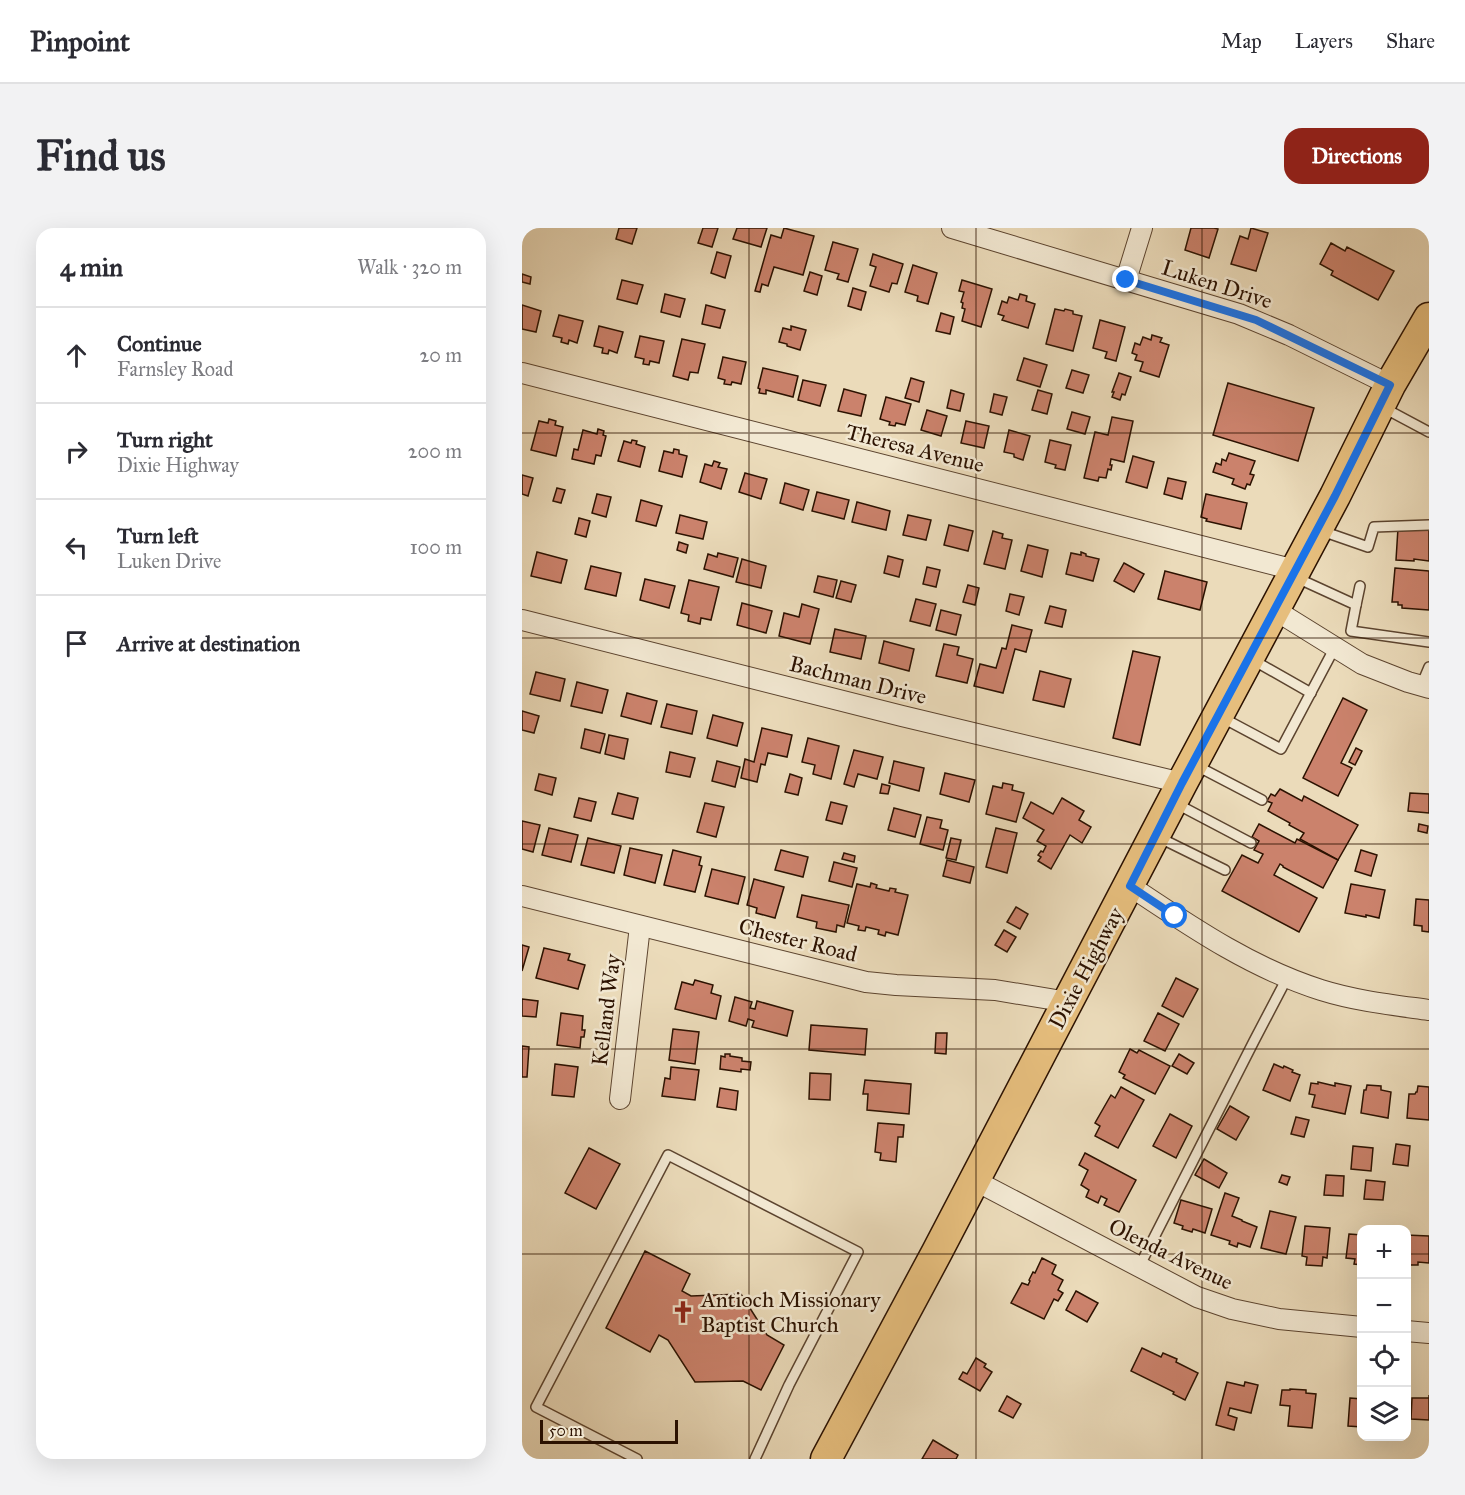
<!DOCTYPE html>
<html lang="en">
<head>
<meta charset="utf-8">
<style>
  body { margin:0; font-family:"IM FELL Great Primer",serif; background:#f2f2f3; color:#2b2b33 }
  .controls { position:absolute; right:18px; bottom:18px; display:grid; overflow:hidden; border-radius:12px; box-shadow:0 6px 24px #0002 }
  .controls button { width:54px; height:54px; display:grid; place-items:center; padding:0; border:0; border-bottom:2px solid #e1e1e2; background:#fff; color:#2b2b33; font:30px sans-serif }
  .scale { position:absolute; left:18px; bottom:15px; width:138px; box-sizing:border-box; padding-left:6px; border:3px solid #2c1201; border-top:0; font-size:16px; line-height:21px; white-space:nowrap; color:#2c1201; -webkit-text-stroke:4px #f2e8d2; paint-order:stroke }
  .stop { position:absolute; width:18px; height:18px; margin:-14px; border:4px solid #1a73e8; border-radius:50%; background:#fff }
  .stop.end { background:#1a73e8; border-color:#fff; box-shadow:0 2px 6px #0008 }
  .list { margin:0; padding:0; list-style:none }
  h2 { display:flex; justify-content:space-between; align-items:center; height:78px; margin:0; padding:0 24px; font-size:26px }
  h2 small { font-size:20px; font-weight:400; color:#7c7c81 }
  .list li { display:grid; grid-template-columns:39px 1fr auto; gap:18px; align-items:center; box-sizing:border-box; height:96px; padding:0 24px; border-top:2px solid #e1e1e2 }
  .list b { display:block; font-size:22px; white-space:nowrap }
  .list p { margin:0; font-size:20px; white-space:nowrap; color:#7c7c81 }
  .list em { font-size:20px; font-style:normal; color:#7c7c81 }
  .icon { flex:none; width:33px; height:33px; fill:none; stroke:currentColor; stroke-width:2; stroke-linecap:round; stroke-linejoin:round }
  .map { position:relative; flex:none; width:907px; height:1231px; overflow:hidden; border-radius:18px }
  header { display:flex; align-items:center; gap:36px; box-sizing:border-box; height:84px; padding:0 30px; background:#fff; border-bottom:2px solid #e1e1e2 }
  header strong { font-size:28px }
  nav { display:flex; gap:33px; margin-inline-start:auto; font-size:21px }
  .intro { display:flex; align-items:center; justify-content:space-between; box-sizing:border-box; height:144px; padding:0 36px }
  h1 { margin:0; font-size:42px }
  .button { padding:15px 27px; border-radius:18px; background:#8f2418; color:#fff; font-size:21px; font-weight:700 }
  main { display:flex; gap:36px; padding:0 36px }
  aside { flex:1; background:#fff; border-radius:18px; box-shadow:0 6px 24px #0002 }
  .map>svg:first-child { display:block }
</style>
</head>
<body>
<header>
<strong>Pinpoint</strong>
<nav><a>Map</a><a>Layers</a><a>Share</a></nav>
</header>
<div class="intro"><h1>Find us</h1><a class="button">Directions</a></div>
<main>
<aside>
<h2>4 min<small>Walk · 320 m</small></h2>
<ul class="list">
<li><svg class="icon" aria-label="ahead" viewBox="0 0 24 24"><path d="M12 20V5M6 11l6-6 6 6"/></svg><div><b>Continue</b><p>Farnsley Road</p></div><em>20 m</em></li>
<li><svg class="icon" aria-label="right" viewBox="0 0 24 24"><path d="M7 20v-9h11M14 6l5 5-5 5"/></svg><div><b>Turn right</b><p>Dixie Highway</p></div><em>200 m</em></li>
<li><svg class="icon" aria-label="left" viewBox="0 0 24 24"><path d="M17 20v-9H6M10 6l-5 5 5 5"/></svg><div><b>Turn left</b><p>Luken Drive</p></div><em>100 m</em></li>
<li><svg class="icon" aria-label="arrive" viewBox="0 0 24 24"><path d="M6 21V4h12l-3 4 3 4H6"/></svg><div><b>Arrive at destination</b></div></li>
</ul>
</aside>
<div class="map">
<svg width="907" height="1231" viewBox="0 0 907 1231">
  <rect width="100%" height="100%" fill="#ebdbba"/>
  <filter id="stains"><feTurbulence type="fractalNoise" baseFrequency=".00333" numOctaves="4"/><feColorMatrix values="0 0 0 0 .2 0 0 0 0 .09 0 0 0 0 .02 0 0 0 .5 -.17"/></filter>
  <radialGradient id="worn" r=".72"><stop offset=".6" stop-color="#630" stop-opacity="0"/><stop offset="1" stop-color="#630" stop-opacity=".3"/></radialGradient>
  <g fill="#cb826c" stroke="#2c1201" stroke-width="1.5">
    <polygon points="97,0 115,0 110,16 94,11"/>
    <polygon points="181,0 196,0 190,19 176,15"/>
    <polygon points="215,0 245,0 239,19 211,11"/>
    <polygon points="262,0 292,8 281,47 252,39 246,58 240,56 238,64 233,63 249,7 259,10"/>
    <polygon points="669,0 692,0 696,1 687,30 663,22"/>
    <polygon points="729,0 746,5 734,43 709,36 718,8 726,11"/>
    <polygon points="311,14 336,21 326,54 315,51 317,46 303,42"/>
    <polygon points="809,15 823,23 825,19 872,43 856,72 809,47 811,43 798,36"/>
    <polygon points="195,24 209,28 203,50 189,45"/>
    <polygon points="351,26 381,36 375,56 370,55 367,64 348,58 354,39 348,37"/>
    <polygon points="391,37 415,45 406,76 395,73 396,68 383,64"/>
    <polygon points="288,44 300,48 295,67 282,63"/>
    <polygon points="0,46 9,49 8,56 0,54"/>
    <polygon points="100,52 121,57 115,76 95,71"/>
    <polygon points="440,52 470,61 459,99 440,93 443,81 440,80 441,75 439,74 442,64 437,63"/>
    <polygon points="331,60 344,64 339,82 326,78"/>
    <polygon points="143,66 163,71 158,89 139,84"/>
    <polygon points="498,66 505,68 504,73 513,76 506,100 480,92 482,88 476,86 480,73 485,75 487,69 496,72"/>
    <polygon points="0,77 19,83 14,104 0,101"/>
    <polygon points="184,77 203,82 198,100 180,96"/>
    <polygon points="533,81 542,83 543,81 551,83 551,86 560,88 551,123 524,116"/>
    <polygon points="419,85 432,89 428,106 414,103"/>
    <polygon points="37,87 61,93 55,115 47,112 46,116 39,114 40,110 31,108"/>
    <polygon points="578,92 603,99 594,133 583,130 585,124 571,120"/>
    <polygon points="77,98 101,104 95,125 87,122 86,126 80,125 81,120 72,118"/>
    <polygon points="269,98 284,102 278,122 265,118 265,116 257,114 261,100 269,102"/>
    <polygon points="630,107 640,110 638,114 647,117 637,149 618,143 621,134 613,132 615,127 610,125 613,115 618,117 621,109 629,112"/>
    <polygon points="118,108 142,113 137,135 128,133 127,137 121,136 122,131 113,129"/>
    <polygon points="160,111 183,116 176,145 168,144 166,152 151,148"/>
    <polygon points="201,129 224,134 219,156 210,154 209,157 202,156 203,152 196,150"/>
    <polygon points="502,130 525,137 518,159 495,152"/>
    <polygon points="241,140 276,148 271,169 244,162 244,166 237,165 238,161 236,160"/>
    <polygon points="550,142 567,147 561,165 544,160"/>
    <polygon points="597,145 609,149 603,167 600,166 598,172 590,169 592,164 590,164"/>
    <polygon points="389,150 402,154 397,174 383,170"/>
    <polygon points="281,152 304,157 298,178 276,172"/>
    <polygon points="706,155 792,180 776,233 691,207"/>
    <polygon points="322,161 344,167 339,188 316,183"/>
    <polygon points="429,162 442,166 438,183 425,180"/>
    <polygon points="516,162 530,166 525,186 510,182"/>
    <polygon points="472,166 485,169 480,187 468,184"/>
    <polygon points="364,169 389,176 383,197 374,195 373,198 367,197 368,194 358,191"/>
    <polygon points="405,182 425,188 419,208 399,202"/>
    <polygon points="550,184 568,189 563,206 545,201"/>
    <polygon points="590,189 611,193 602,234 589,231 588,237 590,237 589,242 586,241 584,250 577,249 576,253 562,250 573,204 586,207"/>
    <polygon points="27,191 34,193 33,197 41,199 34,228 9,222 17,193 26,195"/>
    <polygon points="444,193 467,198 462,220 439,215"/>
    <polygon points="76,201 82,203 81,207 84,208 79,228 74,227 72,236 50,231 52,221 56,222 61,202 75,206"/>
    <polygon points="487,202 508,208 501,232 492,229 492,226 482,224"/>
    <polygon points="110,212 115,213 114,216 123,219 118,239 96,233 102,213 109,215"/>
    <polygon points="528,212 549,217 543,242 533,240 534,237 523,234"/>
    <polygon points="152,221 157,222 157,226 165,228 160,249 137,243 142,223 151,225"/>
    <polygon points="707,225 733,233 728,246 732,247 728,257 725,256 723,261 710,256 712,251 691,244 694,235 699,237 700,231 704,233"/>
    <polygon points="611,228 632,234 625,260 604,254"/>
    <polygon points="192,233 198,235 196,239 205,241 199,261 178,254 183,236 190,238"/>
    <polygon points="223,245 245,251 239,271 217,264"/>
    <polygon points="0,247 11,250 6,268 0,266"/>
    <polygon points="646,250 664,254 660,271 642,266"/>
    <polygon points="263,255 287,262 281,282 258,275"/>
    <polygon points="35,260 43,262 39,275 31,273"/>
    <polygon points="295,264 327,272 322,291 290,283"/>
    <polygon points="75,266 89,269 84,289 70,285"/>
    <polygon points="684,266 725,275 719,301 684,293 685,291 679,289"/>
    <polygon points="119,272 140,278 134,298 114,293"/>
    <polygon points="335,274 368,283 364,302 330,294"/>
    <polygon points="158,287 185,294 181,311 154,305"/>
    <polygon points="386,287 409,292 404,312 381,307"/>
    <polygon points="57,290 68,293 64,309 53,306"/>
    <polygon points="427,297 451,303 446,323 422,317"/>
    <polygon points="876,300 907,302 907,333 892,331 892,333 874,332"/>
    <polygon points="471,303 481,306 480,310 490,312 483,341 462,336"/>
    <polygon points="157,314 166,317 164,325 155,322"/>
    <polygon points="506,317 526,322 520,349 499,343"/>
    <polygon points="15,324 45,332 39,355 9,348"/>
    <polygon points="559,324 564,326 564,328 577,331 571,353 544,346 549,325 559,327"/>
    <polygon points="196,325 216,330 211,349 182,341 186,326 195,329"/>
    <polygon points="366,328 381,332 377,349 362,345"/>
    <polygon points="220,331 244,338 239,360 214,354"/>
    <polygon points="602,335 622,346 612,364 592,353"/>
    <polygon points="69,338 99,345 94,368 63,361"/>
    <polygon points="405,339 418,342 414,359 401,356"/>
    <polygon points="873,340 907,343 907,382 880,380 880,377 876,377 876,374 870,374"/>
    <polygon points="643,343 685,354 678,382 636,371"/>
    <polygon points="296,348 315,352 311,369 292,364"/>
    <polygon points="123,351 153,358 147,380 118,372"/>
    <polygon points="167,352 197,359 189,392 179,390 178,396 166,393 167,387 159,385"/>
    <polygon points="319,353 334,357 329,374 314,370"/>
    <polygon points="446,357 457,360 453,377 441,374"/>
    <polygon points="488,366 502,369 497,387 484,383"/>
    <polygon points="394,371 414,376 408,398 388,393"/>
    <polygon points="220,375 250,383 244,405 215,397"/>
    <polygon points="280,376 297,381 288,416 257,408 262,385 277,389"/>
    <polygon points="528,378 544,382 540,399 523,395"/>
    <polygon points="419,382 439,387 434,407 414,402"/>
    <polygon points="490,397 510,402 504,424 493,421 481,465 452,458 458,436 474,440 480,420 484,421"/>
    <polygon points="313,401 344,408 339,431 308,424"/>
    <polygon points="362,413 392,421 387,443 357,435"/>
    <polygon points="422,416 437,419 435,427 451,431 445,455 414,448"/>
    <polygon points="611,423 638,429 618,517 591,510"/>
    <polygon points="518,443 549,451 542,479 511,472"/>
    <polygon points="14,444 43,451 38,473 8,466"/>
    <polygon points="55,454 86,462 80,485 49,478"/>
    <polygon points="105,465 135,473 129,496 99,488"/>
    <polygon points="821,470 845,482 819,535 830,540 816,568 781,550"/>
    <polygon points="145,476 175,483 170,506 139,499"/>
    <polygon points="0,483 17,488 12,505 0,502"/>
    <polygon points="191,487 221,495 215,518 185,510"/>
    <polygon points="240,500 270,507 265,529 246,525 243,537 239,536 235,554 219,550 223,531 232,534"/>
    <polygon points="63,501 83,506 78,525 59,520"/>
    <polygon points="87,507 106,511 102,531 83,526"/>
    <polygon points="286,510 317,518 309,551 291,546 293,537 280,534"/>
    <polygon points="834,520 840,523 833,537 827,534"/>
    <polygon points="332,522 361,529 355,551 336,546 332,559 322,556"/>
    <polygon points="148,524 173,530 168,549 144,544"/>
    <polygon points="195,533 218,539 213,559 190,553"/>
    <polygon points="372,533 402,540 397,563 367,555"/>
    <polygon points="423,545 453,552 447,574 418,566"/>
    <polygon points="17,546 34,550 30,567 13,562"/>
    <polygon points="268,546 280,550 276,567 263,564"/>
    <polygon points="481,555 491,557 490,562 502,565 494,594 464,586 471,558 480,560"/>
    <polygon points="360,556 368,558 366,566 358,565"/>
    <polygon points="758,561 780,573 782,568 836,597 816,632 778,611 782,605 767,597 768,595 746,583 750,575 745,573 749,566 753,568"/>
    <polygon points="96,565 116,570 111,591 90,586"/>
    <polygon points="888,565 907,566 907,585 886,583"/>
    <polygon points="57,570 74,574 69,593 52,589"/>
    <polygon points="540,570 562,583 557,592 569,599 560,615 548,607 529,641 516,633 519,629 516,627 519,623 521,624 524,618 515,613 522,602 501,590 509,574 531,586"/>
    <polygon points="309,574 325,578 320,596 304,592"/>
    <polygon points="183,575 202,579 194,609 175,604"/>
    <polygon points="372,580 399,587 393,609 366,602"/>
    <polygon points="405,589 420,592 418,600 426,602 421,622 398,616"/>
    <polygon points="0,593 18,597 11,624 0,621"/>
    <polygon points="737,596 773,615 775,611 816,632 801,660 761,639 761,638 758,636 752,647 795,670 777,704 700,663 720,627 736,635 741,626 732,622 737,613 730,609"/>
    <polygon points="897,596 906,598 905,605 896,603"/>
    <polygon points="27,600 56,607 49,634 20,627"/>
    <polygon points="474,600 495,605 485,645 464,639"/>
    <polygon points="66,610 99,618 92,645 59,637"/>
    <polygon points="429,610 439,612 434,632 424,630"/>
    <polygon points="108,620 140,627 133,655 102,647"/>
    <polygon points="151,622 179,629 177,637 180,638 173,664 142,657"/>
    <polygon points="259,622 286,629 281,649 253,642"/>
    <polygon points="839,622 855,627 849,648 833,643"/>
    <polygon points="322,625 333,628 332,634 320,631"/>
    <polygon points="425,632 452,639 448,655 421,648"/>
    <polygon points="312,634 335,640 330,659 307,653"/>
    <polygon points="190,641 223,649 216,676 183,668"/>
    <polygon points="232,651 262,659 253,690 234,685 235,680 225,677"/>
    <polygon points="349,655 355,657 354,660 367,663 368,660 374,661 373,664 386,667 376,707 364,704 363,708 356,706 357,702 344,699 343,703 336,702 337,698 325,695 335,656 348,659"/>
    <polygon points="829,656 863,662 857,690 844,687 844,689 823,685"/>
    <polygon points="280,667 327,677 322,699 315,697 314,704 294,700 295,694 275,689"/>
    <polygon points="894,671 907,672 907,704 900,703 900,698 892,697"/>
    <polygon points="494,679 506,686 498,701 485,694"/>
    <polygon points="482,702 494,709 485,724 473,717"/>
    <polygon points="0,717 7,719 0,743"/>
    <polygon points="22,720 48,726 46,732 63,737 56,761 14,750"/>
    <polygon points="654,750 676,761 661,789 640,778"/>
    <polygon points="173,752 191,757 189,765 199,768 194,791 153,781 160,754 171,757"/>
    <polygon points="213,769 230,774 228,780 233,781 235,773 271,783 265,808 230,799 232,793 226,791 224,798 207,793"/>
    <polygon points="0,771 16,773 14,789 0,788"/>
    <polygon points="39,785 61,788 60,802 63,802 62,809 59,809 58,820 35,817"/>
    <polygon points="636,785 657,796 643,823 622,813"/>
    <polygon points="289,797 345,801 343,827 287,822"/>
    <polygon points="151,801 177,804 173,836 147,832"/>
    <polygon points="414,805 425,805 424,826 413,825"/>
    <polygon points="0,818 7,819 5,849 0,849"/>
    <polygon points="608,821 615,825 617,822 648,838 633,866 601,850 603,847 597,844"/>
    <polygon points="203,826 208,826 208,828 220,830 220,833 229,834 228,842 219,841 219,844 198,841 199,828 203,829"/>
    <polygon points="657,826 672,835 665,846 650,838"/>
    <polygon points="33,836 56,839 52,869 30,867"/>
    <polygon points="752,836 761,840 762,838 771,842 770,844 778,847 768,873 741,862"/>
    <polygon points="149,839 177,842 173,872 140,868 143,850 148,851"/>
    <polygon points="288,845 309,846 308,872 287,871"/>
    <polygon points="343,852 389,856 387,886 345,882 346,866 341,866"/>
    <polygon points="796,854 813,858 813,855 829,858 823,886 790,879 793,867 787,866 789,855 796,856"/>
    <polygon points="845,857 859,858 859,862 869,864 866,890 839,885 842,862 844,862"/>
    <polygon points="896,858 907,859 907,892 885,890 887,866 893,866 894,864 895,864"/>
    <polygon points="599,859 622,872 596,920 573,908 578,898 573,895 589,867 593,870"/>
    <polygon points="198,860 216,863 214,882 195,879"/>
    <polygon points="708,878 727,889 714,912 695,901"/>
    <polygon points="648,886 670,898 654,930 631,918"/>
    <polygon points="774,889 787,892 782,909 769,906"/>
    <polygon points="356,895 382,897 381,909 376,909 374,934 358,932 359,925 353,924"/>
    <polygon points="874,916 888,918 886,938 871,936"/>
    <polygon points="831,918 851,920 849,943 829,941"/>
    <polygon points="67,920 98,936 74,981 43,965"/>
    <polygon points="563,925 614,952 597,984 582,977 585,971 579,968 576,975 564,969 567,962 559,957 566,942 557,937"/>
    <polygon points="682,931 705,945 697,960 673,947"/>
    <polygon points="760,947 768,949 765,957 757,954"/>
    <polygon points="804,947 822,948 821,968 802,967"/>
    <polygon points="844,952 863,954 861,972 842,971"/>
    <polygon points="703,965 717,970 710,988 720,992 720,993 735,999 728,1019 716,1015 715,1019 707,1016 708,1013 689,1007"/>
    <polygon points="659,972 690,981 683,1005 671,1001 670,1004 660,1001 661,998 652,995"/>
    <polygon points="748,983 774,989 764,1026 739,1020"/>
    <polygon points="783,998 808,1000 805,1030 801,1029 800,1038 784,1037 785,1029 780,1028"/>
    <polygon points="827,1006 840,1007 840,1037 832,1036 833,1031 824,1030"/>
    <polygon points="884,1007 907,1008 907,1035 896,1034 896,1037 888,1037 888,1034 884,1034"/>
    <polygon points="123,1023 168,1046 160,1063 169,1068 219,1066 245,1107 262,1117 239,1162 221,1153 173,1154 146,1112 137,1107 128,1124 84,1100"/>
    <polygon points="520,1030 534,1037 530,1046 541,1052 536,1062 541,1065 536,1073 532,1071 522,1091 489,1075 500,1055 506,1057 508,1053 507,1052 511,1044 513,1045"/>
    <polygon points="554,1063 576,1075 565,1094 544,1082"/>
    <polygon points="620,1120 639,1129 641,1125 655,1131 654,1134 676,1145 663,1172 651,1166 652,1164 609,1143"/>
    <polygon points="454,1130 464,1136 462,1139 470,1144 458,1163 437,1151 441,1144 445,1146"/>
    <polygon points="705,1154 722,1158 723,1154 736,1157 729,1185 708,1180 706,1187 715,1190 712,1202 694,1197"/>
    <polygon points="768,1161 784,1162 784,1165 794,1166 790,1200 766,1198 768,1178 758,1177 760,1162 768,1162"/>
    <polygon points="907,1167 907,1192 889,1191 890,1170 907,1170"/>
    <polygon points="485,1168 499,1176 491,1190 477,1183"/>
    <polygon points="828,1170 840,1171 840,1199 826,1198"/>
    <polygon points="411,1212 436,1227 434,1231 400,1231"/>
  </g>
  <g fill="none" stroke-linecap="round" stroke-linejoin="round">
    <g stroke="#5c442f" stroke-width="12">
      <g id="service">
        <polyline points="862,180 907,204"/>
        <polyline points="800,303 846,319 852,299 907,297"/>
        <polyline points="775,350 834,377 829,403 907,414"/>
        <polyline points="834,377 838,358"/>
        <polyline points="731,432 789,465"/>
        <polyline points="899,458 907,439"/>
        <polyline points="699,489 759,521 813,419"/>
        <polyline points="673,537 740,572"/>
        <polyline points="653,575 729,615"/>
        <polyline points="636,609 703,642"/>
        <polyline points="617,1039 732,813 765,750"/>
        <polyline points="115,1231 14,1179 146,927 336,1024 267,1157 233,1231"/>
      </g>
    </g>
    <g stroke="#5c442f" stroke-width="22">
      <g id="minor">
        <polyline points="430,0 717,86 767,107 868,157"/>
        <polyline points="604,52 620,0"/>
        <polyline points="0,145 773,342"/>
        <polyline points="753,382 840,436 886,454 907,460"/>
        <polyline points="0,392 380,488 660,555"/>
        <path d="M 608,658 C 668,698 729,740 799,762 C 834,773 871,777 907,782"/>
        <polyline points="0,668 344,754 374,757 473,762 546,774"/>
        <polyline points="98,871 118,698"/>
        <polyline points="452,952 675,1069 710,1081 757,1091 840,1099"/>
        <polyline points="884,1103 907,1105"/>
      </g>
    </g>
    <g stroke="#2c1201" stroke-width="33">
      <polyline id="primary" points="304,1231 415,1024 660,555 813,268 868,157 907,90"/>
    </g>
    <use href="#service" stroke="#f2e8d2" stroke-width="9"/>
    <use href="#minor" stroke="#f2e8d2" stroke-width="20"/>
    <use href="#primary" stroke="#e6be7d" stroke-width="30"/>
  </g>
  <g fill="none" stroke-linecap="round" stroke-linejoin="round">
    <polyline stroke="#1a73e8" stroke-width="8" points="604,52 734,92 868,157 813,268 660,555 608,658 653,688"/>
  </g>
  <path fill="none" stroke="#2c1201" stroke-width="1.5" stroke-opacity="0.55" d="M 227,0 L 227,1231M 454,0 L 454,1231M 680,0 L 680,1231M 0,205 L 907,205M 0,410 L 907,410M 0,616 L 907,616M 0,821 L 907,821M 0,1026 L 840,1026M 884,1026 L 907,1026"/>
  <defs>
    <g id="church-bare" transform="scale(1.8)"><path d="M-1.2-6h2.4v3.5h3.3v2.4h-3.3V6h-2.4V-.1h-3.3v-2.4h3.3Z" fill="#8f2418" stroke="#f2e8d2" stroke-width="2.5" paint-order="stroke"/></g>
  </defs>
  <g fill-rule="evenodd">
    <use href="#church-bare" x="161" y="1084"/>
  </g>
  <g text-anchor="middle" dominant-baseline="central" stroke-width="5" stroke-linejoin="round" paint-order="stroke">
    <g font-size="22" fill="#2c1201" stroke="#f2e8d2">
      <text transform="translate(695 56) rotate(18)">Luken Drive</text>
      <text transform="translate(393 220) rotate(14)">Theresa Avenue</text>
      <text transform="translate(336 452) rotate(14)">Bachman Drive</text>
      <text transform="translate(276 712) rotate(14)">Chester Road</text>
      <text transform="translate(564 740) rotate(-62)">Dixie Highway</text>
      <text transform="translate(84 782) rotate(-83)">Kelland Way</text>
      <text transform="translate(649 1026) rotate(26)">Olenda Avenue</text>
    </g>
    <g font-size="22" fill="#2c1201" stroke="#f2e8d2" text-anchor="start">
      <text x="179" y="1071">Antioch Missionary<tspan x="179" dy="25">Baptist Church</tspan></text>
    </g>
  </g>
  <rect width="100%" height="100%" filter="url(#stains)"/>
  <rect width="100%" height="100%" fill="url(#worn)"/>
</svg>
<div class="controls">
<button>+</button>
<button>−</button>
<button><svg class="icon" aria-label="locate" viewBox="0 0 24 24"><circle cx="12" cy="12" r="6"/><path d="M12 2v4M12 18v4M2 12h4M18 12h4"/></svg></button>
<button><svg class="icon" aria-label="layers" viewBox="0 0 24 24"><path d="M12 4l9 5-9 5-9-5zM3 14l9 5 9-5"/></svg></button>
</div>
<div class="scale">50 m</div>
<div class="stop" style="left:653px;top:688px"></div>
<div class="stop end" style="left:604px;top:52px"></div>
</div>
</main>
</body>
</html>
